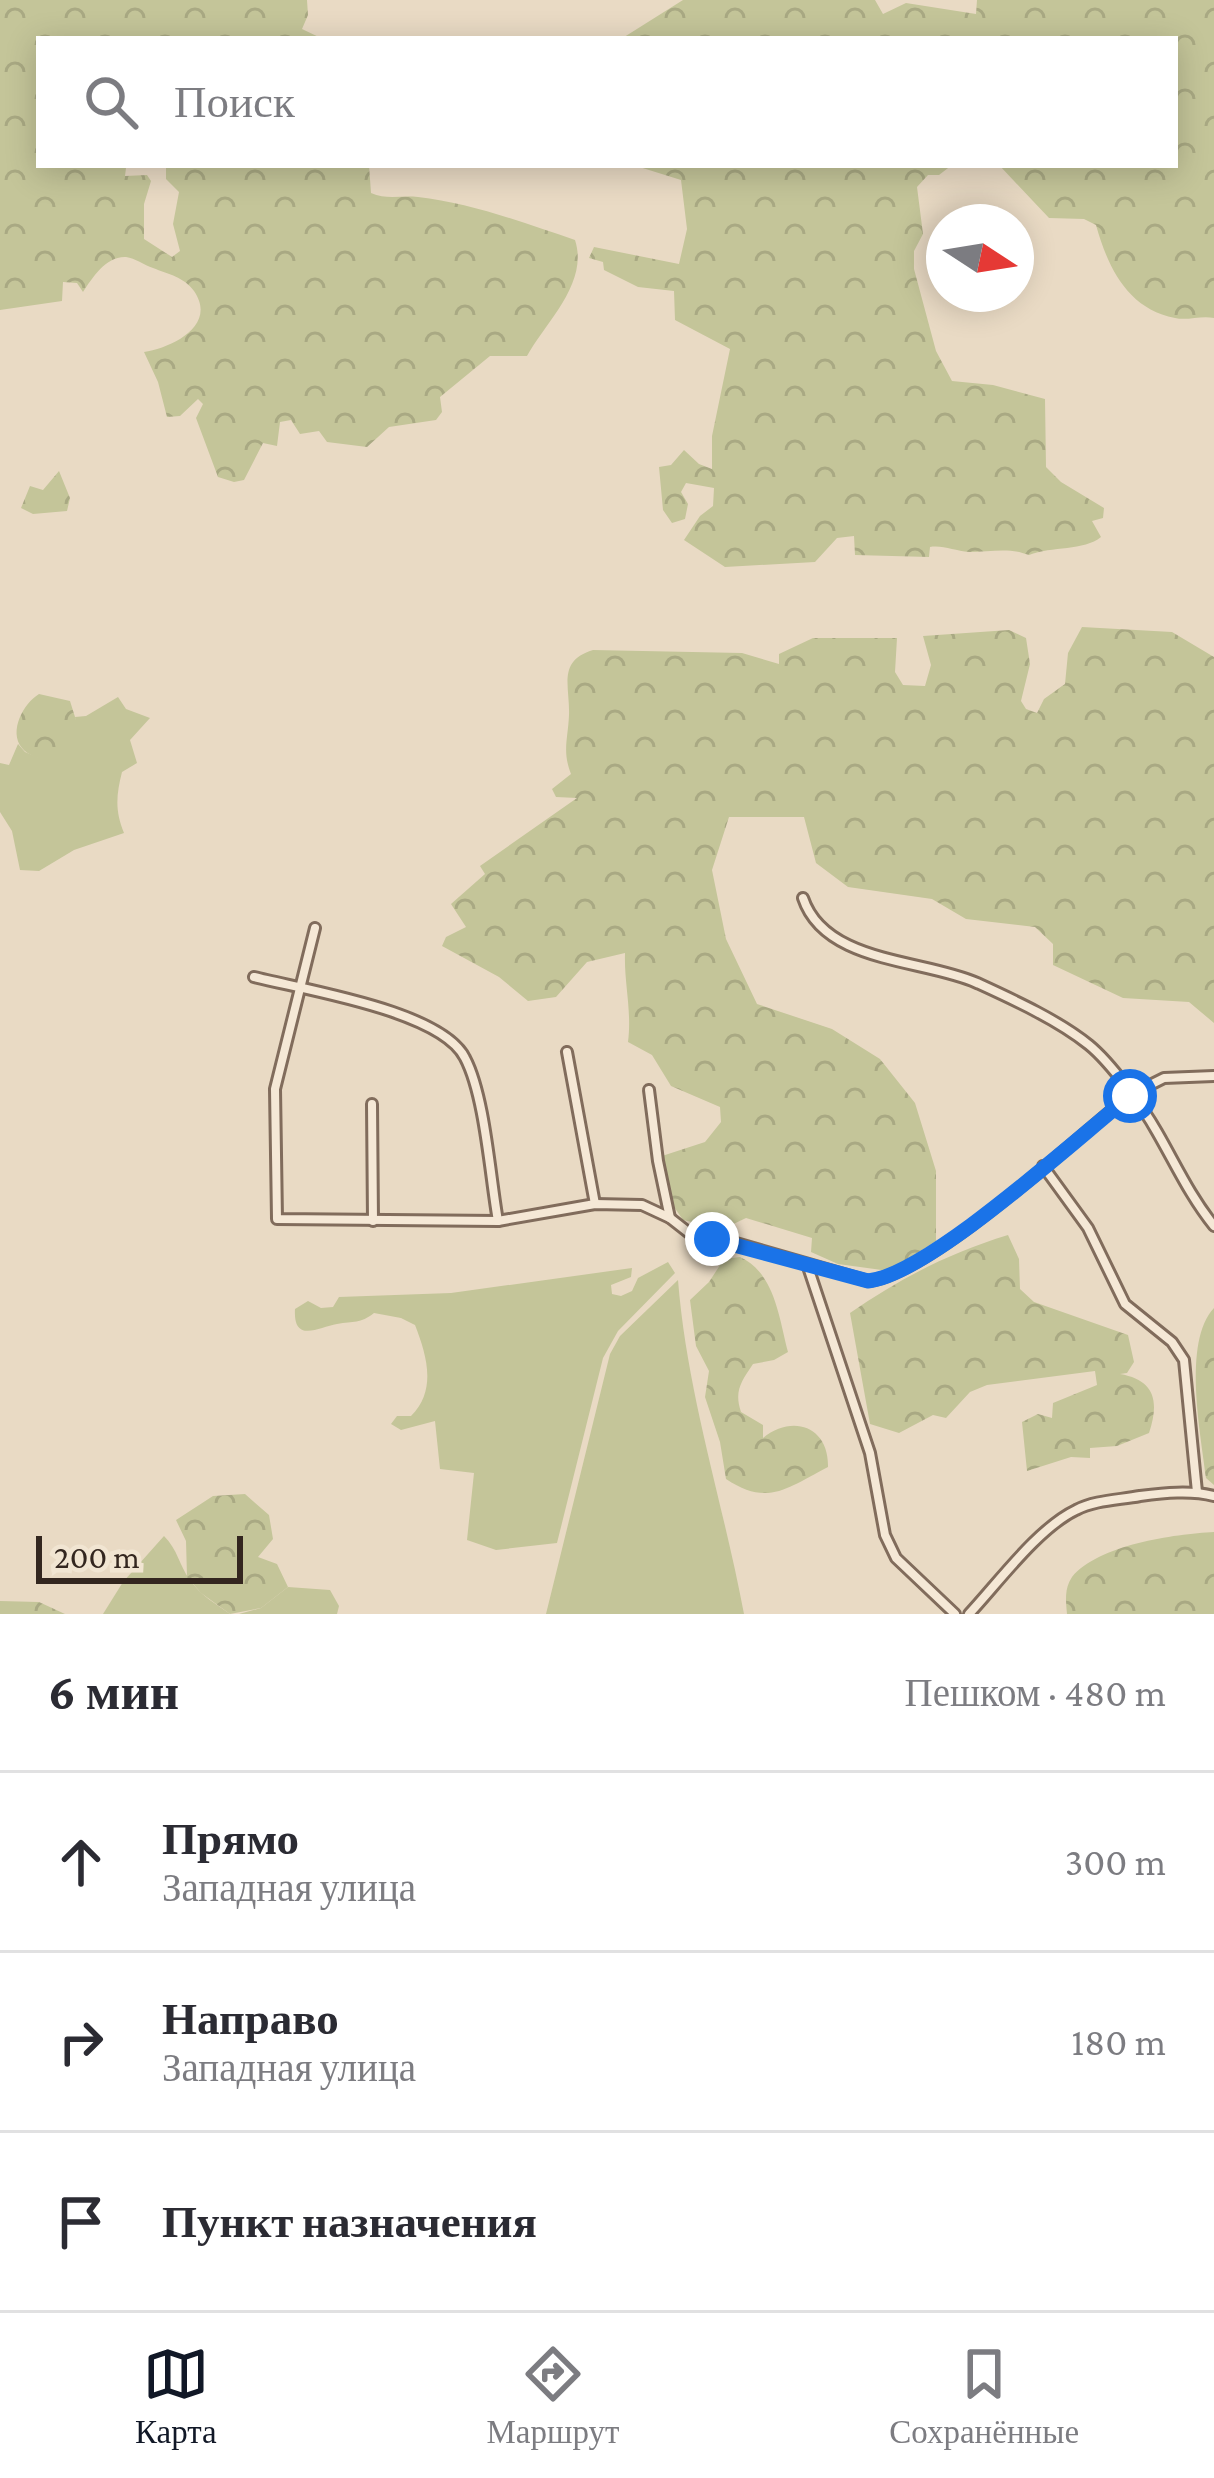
<!DOCTYPE html>
<html lang="ru">
<head>
<meta charset="utf-8">
<style>
  body { margin:0; font-family:"Crimson Pro",serif; background:#f2f2f3; color:#2b2b33 }
  .compass { position:absolute; left:926px; top:204px; width:108px; height:108px; border-radius:50%; background:#fff; box-shadow:0 6px 30px #0003; rotate:102deg }
  .scale { position:absolute; left:36px; bottom:30px; width:207px; box-sizing:border-box; padding-left:12px; border:6px solid #33261f; border-top:0; font-size:33px; line-height:42px; white-space:nowrap; color:#33261f; -webkit-text-stroke:9px #f1e5d2; paint-order:stroke }
  .stop { position:absolute; width:36px; height:36px; margin:-27px; border:9px solid #1a73e8; border-radius:50%; background:#fff }
  .stop.end { background:#1a73e8; border-color:#fff; box-shadow:0 3px 12px #0008 }
  .list { margin:0; padding:0; list-style:none }
  h2 { display:flex; justify-content:space-between; align-items:center; height:156px; margin:0; padding:0 48px; font-size:51px }
  h2 small { font-size:39px; font-weight:400; color:#7c7c81 }
  .list li { display:grid; grid-template-columns:78px 1fr auto; gap:36px; align-items:center; box-sizing:border-box; height:180px; padding:0 48px; border-top:3px solid #e1e1e2 }
  .list b { display:block; font-size:45px; white-space:nowrap }
  .list p { margin:0; font-size:39px; white-space:nowrap; color:#7c7c81 }
  .list em { font-size:39px; font-style:normal; color:#7c7c81 }
  .icon { flex:none; width:66px; height:66px; fill:none; stroke:currentColor; stroke-width:2; stroke-linecap:round; stroke-linejoin:round }
  .map { position:relative; flex:none; width:1214px; height:1614px; overflow:hidden }
  .search { position:absolute; background:#fff; box-shadow:0 6px 30px #0003; left:36px; right:36px; top:36px; height:132px; display:flex; align-items:center; gap:30px; box-sizing:border-box; padding:0 42px; border-radius:0px; color:#7c7c81; font-size:45px }
  .sheet { height:696px; background:#fff }
  nav { display:flex; justify-content:space-around; align-items:center; box-sizing:border-box; height:168px; border-top:3px solid #e1e1e2; background:#fff; font-size:33px; color:#7c7c81 }
  nav a { display:grid; justify-items:center; gap:6px }
  nav .on { color:#111827 }
  .map>svg:first-child { display:block }
</style>
</head>
<body>
<div class="map">
<svg width="1214" height="1614" viewBox="0 0 1214 1614">
  <defs>
    <pattern id="forest-crowns" width="20" height="18" patternUnits="userSpaceOnUse" patternTransform="scale(3)"><rect width="20" height="18" fill="#c4c599"/><path d="M2 6a3 3 0 1 1 6 0M12 15a3 3 0 1 1 6 0" fill="none" stroke="#a9a983"/></pattern>
  </defs>
  <rect width="100%" height="100%" fill="#e9dac4"/>
  <g fill="#c4c599">
    <path d="M 118,697 L 126,709 L 150,718 L 130,740 L 137,763 L 122,772 C 116,796 115,811 124,833 L 74,850 L 39,871 L 20,870 L 12,831 L 0,812 L 0,763 L 9,765 L 18,744 L 25,752 L 49,762 L 77,730 L 75,717 L 86,716 Z"/>
    <path d="M 668,1262 L 675,1273 L 618,1331 L 603,1358 L 557,1543 L 496,1550 L 467,1540 L 474,1473 L 440,1469 L 435,1421 L 401,1430 L 391,1424 L 397,1416 L 411,1416 C 437,1390 427,1356 415,1325 L 401,1318 L 374,1313 C 360,1324 354,1321 337,1324 C 319,1327 293,1344 295,1309 L 308,1301 L 321,1308 L 333,1307 L 339,1297 L 451,1293 L 632,1268 L 631,1277 L 611,1285 L 612,1294 L 621,1296 L 632,1291 L 638,1278 Z"/>
    <path d="M 678,1280 C 687,1394 723,1502 744,1614 L 546,1614 L 610,1354 L 620,1336 Z"/>
    <path d="M 164,1536 C 178,1550 179,1565 190,1580 C 200,1595 216,1604 230,1614 L 103,1614 L 123,1582 Z"/>
    <polygon points="288,1587 330,1590 339,1606 337,1614 239,1614 261,1608"/>
  </g>
  <g fill="url(#forest-crowns)">
    <path d="M 0,0 L 307,0 L 308,15 L 302,29 L 323,39 L 39,39 L 39,165 L 121,165 L 126,168 L 125,176 L 147,175 L 151,181 L 144,204 L 144,239 L 172,257 L 180,251 L 173,224 L 179,192 L 166,179 L 166,165 L 369,165 L 371,193 C 387,200 401,195 418,197 C 471,203 525,223 575,240 C 589,283 546,322 527,356 L 490,356 L 440,397 L 442,412 L 436,420 L 389,427 L 367,447 L 327,442 L 319,431 L 300,434 L 291,420 L 280,422 L 277,446 L 263,443 L 244,480 L 234,482 L 218,477 L 196,418 L 203,404 L 198,399 L 180,416 L 167,417 L 158,382 L 144,352 C 171,348 218,326 194,291 C 184,277 168,274 153,268 C 144,265 135,258 126,257 C 106,256 93,277 83,292 L 77,283 L 63,282 L 62,301 L 0,310 Z"/>
    <path d="M 683,0 L 875,0 L 883,14 L 906,3 L 976,14 L 977,0 L 1214,0 L 1214,318 C 1201,315 1188,321 1175,318 C 1128,309 1108,268 1096,225 L 1084,219 L 1049,218 L 999,165 L 1175,165 L 1175,39 L 621,39 Z"/>
    <path d="M 633,165 L 952,165 L 939,175 L 928,175 L 917,187 L 923,234 L 914,251 L 914,269 L 936,351 L 952,381 L 993,385 L 1045,399 L 1046,467 L 1061,482 L 1104,508 L 1103,518 L 1092,521 L 1101,537 C 1084,551 1052,546 1029,555 C 1009,547 991,552 969,552 C 955,551 943,545 930,547 L 929,557 L 855,555 L 854,536 L 837,538 L 815,562 L 725,567 L 684,540 L 700,516 L 713,506 L 714,488 L 686,483 L 681,492 L 688,504 L 685,519 L 672,523 L 663,510 L 659,467 L 671,465 L 684,450 L 699,464 L 712,469 L 712,436 L 730,349 L 675,320 L 674,291 L 638,287 L 604,270 L 603,262 L 589,258 L 594,247 L 679,264 L 687,229 L 681,180 Z"/>
    <polygon points="59,471 70,498 67,511 33,514 21,508 30,486 43,490"/>
    <path d="M 1082,627 L 1172,632 L 1214,657 L 1214,1023 L 1189,1002 L 1123,998 L 1053,965 L 1053,944 L 1035,927 L 966,919 L 932,899 L 848,887 L 816,863 L 804,817 L 729,817 L 712,870 L 726,939 L 757,1004 L 832,1029 L 880,1059 L 915,1103 L 936,1171 L 936,1241 L 889,1271 L 838,1264 L 811,1252 L 812,1238 L 746,1218 L 723,1229 L 683,1220 L 672,1204 L 662,1156 L 705,1142 L 721,1122 L 720,1107 L 671,1086 L 652,1055 L 628,1042 C 632,1010 624,984 625,953 L 587,962 L 556,997 L 528,1001 L 499,977 L 442,946 L 446,937 L 466,927 L 451,904 L 485,874 L 480,866 L 577,798 L 556,797 L 552,789 L 571,774 C 562,751 568,739 569,715 C 570,686 557,661 593,650 L 742,653 L 779,664 L 779,654 L 813,638 L 897,638 L 895,672 L 903,685 L 925,686 L 931,665 L 923,636 L 1009,630 L 1026,638 L 1030,664 L 1021,701 L 1026,709 L 1037,713 L 1044,699 L 1065,684 L 1068,653 Z"/>
    <path d="M 39,694 L 70,701 L 81,736 L 71,756 L 49,763 C 41,759 27,755 22,748 C 8,731 24,703 39,694 Z"/>
    <path d="M 1008,1235 L 1019,1259 L 1020,1289 L 1034,1302 L 1128,1335 L 1134,1362 L 1127,1373 L 1120,1374 C 1154,1380 1160,1400 1149,1433 L 1117,1446 L 1090,1448 L 1090,1458 L 1071,1457 L 1027,1471 L 1022,1422 L 1038,1414 L 1052,1418 L 1053,1403 L 1097,1385 L 1095,1371 L 987,1385 L 970,1392 L 946,1418 L 933,1415 L 899,1433 L 870,1424 L 850,1313 C 901,1278 949,1253 1008,1235 Z"/>
    <path d="M 740,1257 C 775,1273 779,1318 788,1352 L 774,1360 L 753,1364 C 741,1382 734,1391 741,1412 L 763,1425 L 763,1438 C 792,1414 829,1426 828,1467 C 787,1488 768,1507 726,1479 L 720,1442 L 705,1397 L 709,1371 L 696,1346 L 690,1300 L 709,1282 L 724,1259 Z"/>
    <path d="M 1214,1308 L 1214,1485 L 1206,1478 C 1201,1434 1182,1342 1214,1308 Z"/>
    <polygon points="245,1494 269,1515 273,1539 258,1557 277,1564 288,1587 261,1608 230,1614 201,1593 187,1577 186,1541 176,1520 213,1496"/>
    <path d="M 1214,1532 L 1214,1614 L 1067,1614 C 1066,1601 1064,1589 1072,1577 C 1098,1545 1174,1534 1214,1532 Z"/>
    <polygon points="0,1601 39,1602 65,1614 0,1614"/>
  </g>
  <g fill="none" stroke-linecap="round" stroke-linejoin="round">
    <g stroke="#816c5c" stroke-width="14">
      <g id="minor">
        <path d="M 803,898 C 825,964 924,959 977,983 C 1014,1000 1058,1020 1089,1045 C 1111,1063 1143,1107 1157,1132 C 1176,1165 1190,1196 1214,1226"/>
        <path d="M 315,928 L 275,1089 L 277,1219 L 498,1221 L 595,1204 L 642,1205 L 670,1218 L 693,1236 L 729,1241 L 868,1281 C 928,1276 1076,1139 1130,1095 L 1164,1078 L 1214,1076"/>
        <path d="M 254,977 C 305,990 442,1011 465,1058 C 485,1096 490,1176 498,1221"/>
        <polyline points="567,1052 595,1204"/>
        <polyline points="649,1090 658,1161 670,1218"/>
        <polyline points="372,1104 373,1221"/>
        <polyline points="1043,1166 1088,1228 1125,1304 1172,1342 1184,1360 1197,1492"/>
        <polyline points="807,1264 870,1453 885,1535 896,1558 955,1614"/>
        <path d="M 969,1614 C 998,1583 1038,1528 1076,1510 C 1095,1500 1119,1500 1140,1496 C 1164,1493 1190,1490 1214,1496"/>
      </g>
    </g>
    <use href="#minor" stroke="#f5e8d6" stroke-width="8"/>
  </g>
  <g fill="none" stroke-linecap="round" stroke-linejoin="round">
    <path stroke="#1a73e8" stroke-width="15" d="M 712,1239 L 868,1281 C 928,1275 1076,1139 1130,1096"/>
  </g>
</svg>
<svg class="compass" viewBox="-18 -18 36 36"><path d="M0-13l5 13h-10z" fill="#e53935"/><path d="M0 13l5-13h-10z" fill="#7c7c81"/></svg>
<div class="scale">200 m</div>
<div class="stop" style="left:1130px;top:1096px"></div>
<div class="stop end" style="left:712px;top:1239px"></div>
<div class="search"><svg class="icon" aria-label="search" viewBox="0 0 24 24"><circle cx="10" cy="10" r="6"/><path d="M15 15l6 6"/></svg>Поиск</div>
</div>
<section class="sheet">
<h2>6 мин<small>Пешком · 480 m</small></h2>
<ul class="list">
<li><svg class="icon" aria-label="ahead" viewBox="0 0 24 24"><path d="M12 20V5M6 11l6-6 6 6"/></svg><div><b>Прямо</b><p>Западная улица</p></div><em>300 m</em></li>
<li><svg class="icon" aria-label="right" viewBox="0 0 24 24"><path d="M7 20v-9h11M14 6l5 5-5 5"/></svg><div><b>Направо</b><p>Западная улица</p></div><em>180 m</em></li>
<li><svg class="icon" aria-label="arrive" viewBox="0 0 24 24"><path d="M6 21V4h12l-3 4 3 4H6"/></svg><div><b>Пункт назначения</b></div></li>
</ul>
</section>
<nav>
<a class="on"><svg class="icon" aria-label="map" viewBox="0 0 24 24"><path d="M3 6l6-2 6 2 6-2v14l-6 2-6-2-6 2zM9 4v14M15 6v14"/></svg>Карта</a>
<a><svg class="icon" aria-label="directions" viewBox="0 0 24 24"><path d="M12 3l9 9-9 9-9-9zM9 14v-3h6M13 9l2 2-2 2"/></svg>Маршрут</a>
<a><svg class="icon" aria-label="saved" viewBox="0 0 24 24"><path d="M7 4h10v16l-5-4-5 4z"/></svg>Сохранённые</a>
</nav>
</body>
</html>
